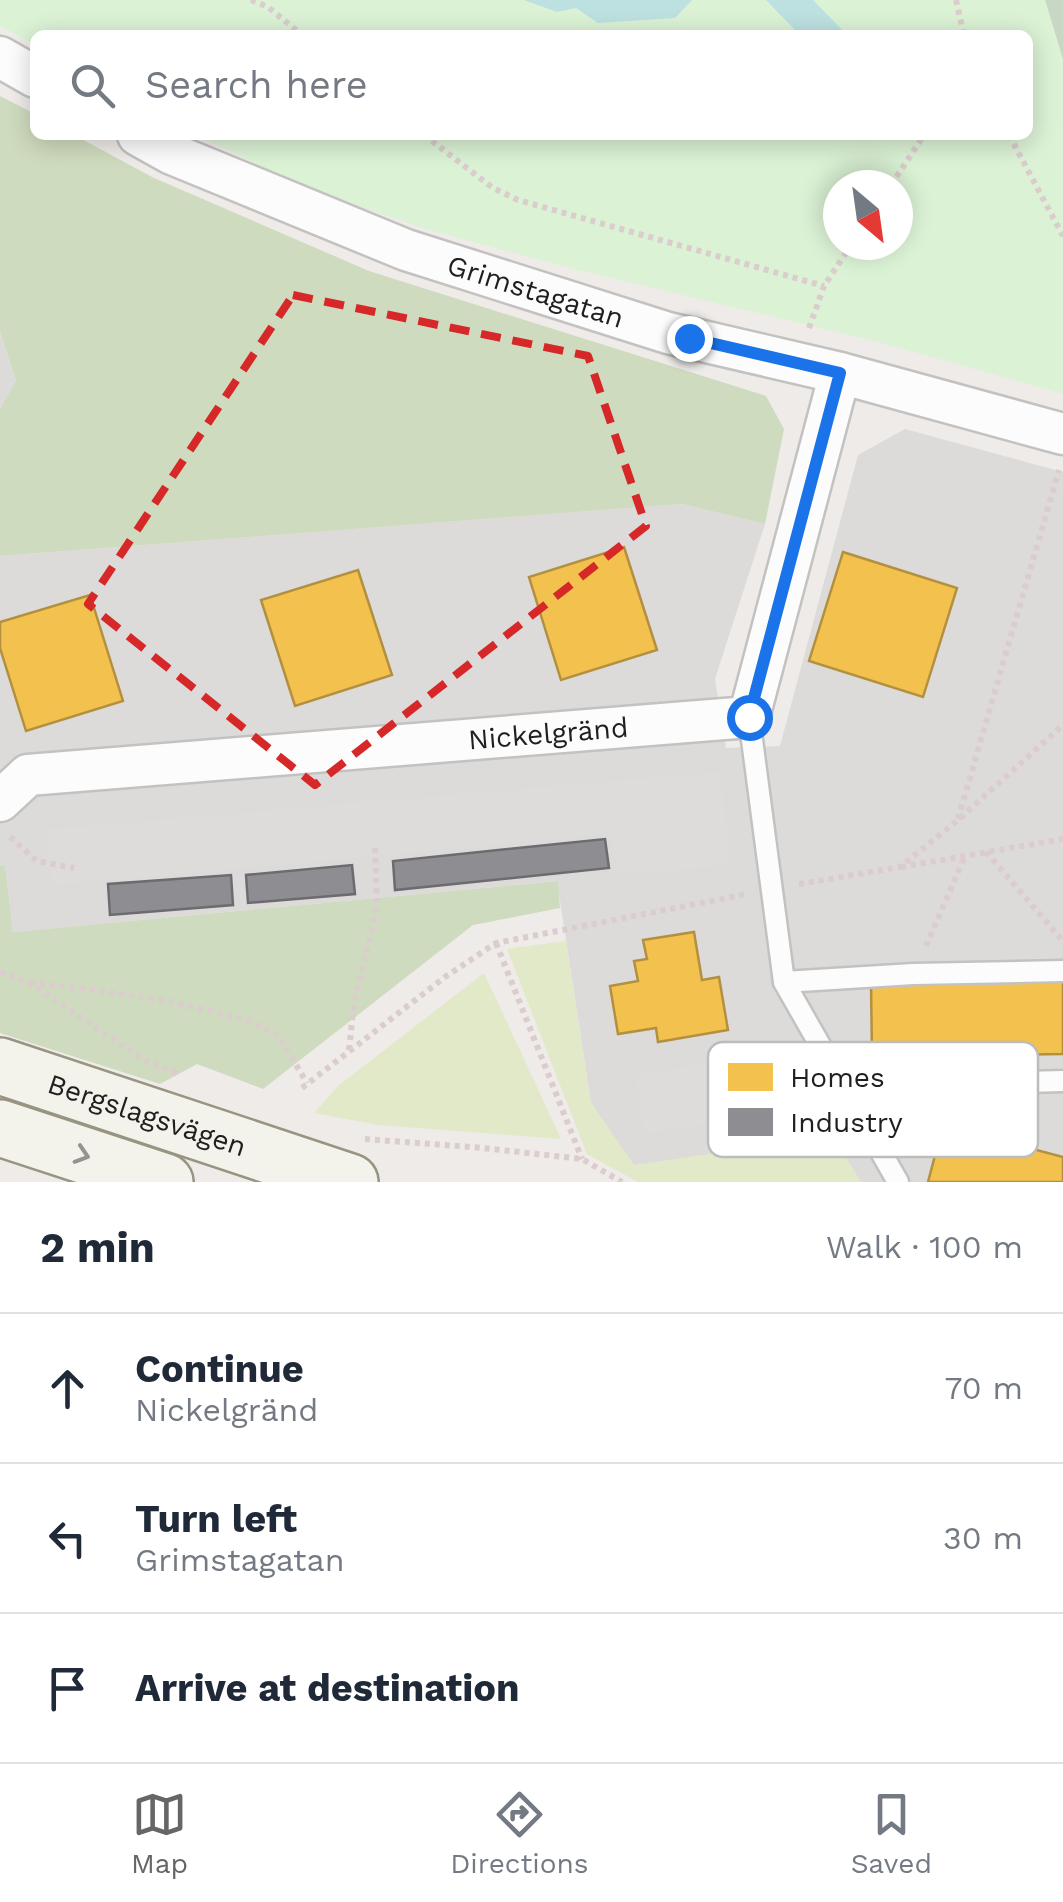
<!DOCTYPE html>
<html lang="en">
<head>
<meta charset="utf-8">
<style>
  body { margin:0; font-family:"Work Sans",sans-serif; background:#f2f2f3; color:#1f2937 }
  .compass { position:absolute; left:823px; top:170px; width:90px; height:90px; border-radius:50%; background:#fff; box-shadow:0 5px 25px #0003; rotate:151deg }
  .stop { position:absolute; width:30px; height:30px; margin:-22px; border:8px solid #1a73e8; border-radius:50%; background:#fff }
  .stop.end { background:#1a73e8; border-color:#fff; box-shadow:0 2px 10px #0008 }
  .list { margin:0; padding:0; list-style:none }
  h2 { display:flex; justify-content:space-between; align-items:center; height:130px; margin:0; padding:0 40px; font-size:42px }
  h2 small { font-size:32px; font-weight:400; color:#747a83 }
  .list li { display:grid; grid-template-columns:65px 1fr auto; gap:30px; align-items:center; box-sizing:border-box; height:150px; padding:0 40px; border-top:2px solid #e0e1e3 }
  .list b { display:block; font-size:38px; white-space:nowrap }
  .list p { margin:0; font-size:32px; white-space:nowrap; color:#747a83 }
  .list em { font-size:32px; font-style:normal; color:#747a83 }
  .icon { flex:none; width:55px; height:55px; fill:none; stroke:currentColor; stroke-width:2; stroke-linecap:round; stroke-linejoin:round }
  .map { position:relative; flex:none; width:1063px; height:1182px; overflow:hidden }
  .search { position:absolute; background:#fff; box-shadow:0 5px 25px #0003; left:30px; right:30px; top:30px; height:110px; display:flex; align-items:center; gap:25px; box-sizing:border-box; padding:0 35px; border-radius:15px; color:#747a83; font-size:38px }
  .sheet { height:580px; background:#fff }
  nav { display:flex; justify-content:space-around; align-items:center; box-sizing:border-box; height:140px; border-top:2px solid #e0e1e3; background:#fff; font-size:28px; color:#747a83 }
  nav a { display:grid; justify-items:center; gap:5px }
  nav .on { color:#676665 }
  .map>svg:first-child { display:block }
</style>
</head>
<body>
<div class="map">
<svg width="1063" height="1182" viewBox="0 0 1063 1182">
  <rect width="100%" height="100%" fill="#eeebe8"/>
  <g fill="#dddbda">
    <polygon points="0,331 16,381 0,409"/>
    <polygon points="905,429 1063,472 1063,1182 861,1182 832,1136 634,1166 591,1103 557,881 13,932 5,867 0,866 0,556 682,504 765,524 715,679 726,748 780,746 858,455"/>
  </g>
  <g fill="#e1e9c8">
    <polygon points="566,941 591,1103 634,1165 832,1136 861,1182 638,1182 587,1154 507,949"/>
    <polygon points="484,973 561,1139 379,1125 314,1113 338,1086"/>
  </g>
  <g fill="#cfdbbe">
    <polygon points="0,96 35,114 35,135 74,135 154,178 369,271 766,396 784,429 765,524 682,504 0,556 0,409 16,381 0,331"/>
    <polygon points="0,866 5,866 13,932 558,881 560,908 473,925 263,1089 197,1064 160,1084 0,1033"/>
  </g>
  <polygon fill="#c9d8c5" points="1045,0 1063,0 1063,60"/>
  <path fill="#dbf2d5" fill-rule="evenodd" d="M 0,0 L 1045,0 L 1063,60 L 1063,394 L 875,341 L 570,268 L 426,229 L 308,189 L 197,135 L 1028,135 L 1028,35 L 35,35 L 35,45 L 0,26 ZM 838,185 L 898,185 L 898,245 L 838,245 Z"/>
  <g fill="#dedcdb">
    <polygon points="721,772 729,865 618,875 612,834 52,885 45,830"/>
    <polygon points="770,1052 780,1111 645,1134 635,1076"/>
  </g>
  <g fill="#bde0e0">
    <polygon points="524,0 692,0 675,18 598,23 576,8 557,12"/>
    <polygon points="766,0 813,0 847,35 800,35"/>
  </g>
  <g fill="#f2c14e" stroke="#b39040" stroke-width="2.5">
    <polygon points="624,547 657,650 561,680 529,577"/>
    <polygon points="843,552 957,588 923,697 809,661"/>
    <polygon points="358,570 392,675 295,706 261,600"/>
    <polygon points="90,595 123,701 26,731 0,648 0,622"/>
    <polygon points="694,932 702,980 719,977 728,1030 658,1042 656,1028 618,1034 610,986 638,981 634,961 647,959 643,940"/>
    <polygon points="1063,980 1063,1054 872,1057 871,982"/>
    <polygon points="943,1125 1063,1157 1063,1182 928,1182"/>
  </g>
  <g fill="#8d8d92" stroke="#6c6c70" stroke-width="2.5">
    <polygon points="605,839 609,868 395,890 393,861"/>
    <polygon points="352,865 355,894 248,903 246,875"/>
    <polygon points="231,875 233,905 110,915 108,884"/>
  </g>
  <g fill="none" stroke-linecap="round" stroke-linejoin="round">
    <g stroke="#c3c2c0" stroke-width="25">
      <g id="lane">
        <polyline points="749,717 784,982 913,974 1063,971"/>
        <polyline points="784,982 898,1182"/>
        <polyline points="841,1079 900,1085 1063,1081"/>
      </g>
    </g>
    <g stroke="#c3c2c0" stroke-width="45">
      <g id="street">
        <polyline points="0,57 35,77"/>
        <path id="s1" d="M 138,135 L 172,154 L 406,250 L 668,333 L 840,373 L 1063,434"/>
        <path id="s2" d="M 0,801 L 28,775 L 749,717 L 840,373"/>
      </g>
    </g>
    <g stroke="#989481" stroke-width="60">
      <g id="secondary">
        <path id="s3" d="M 0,1066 L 350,1182"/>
        <polyline points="0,1128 165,1182"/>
      </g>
    </g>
    <g stroke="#dbcccd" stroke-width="6" stroke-dasharray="5 5" stroke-linecap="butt">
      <polyline points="251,0 268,7 302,35"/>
      <polyline points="956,0 964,35"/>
      <polyline points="424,135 493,188 518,200 824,286"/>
      <polyline points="1009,135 1063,236"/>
      <polyline points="891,185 924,135"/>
      <polyline points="809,328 824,286 851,245"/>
      <polyline points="958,819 1059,470"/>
      <polyline points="10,837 37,861 74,868"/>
      <polyline points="986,852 1063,941"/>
      <polyline points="901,867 1063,839"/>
      <polyline points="799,884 900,867 958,820 1063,725"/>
      <polyline points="496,943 582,1159"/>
      <polyline points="926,946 965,856"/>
      <polyline points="0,972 29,983 144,1060 179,1074"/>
      <polyline points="30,983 80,988 168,1001 246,1020 278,1035 307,1083"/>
      <polyline points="349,1050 354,1003 377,908 375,844"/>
      <polyline points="302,1088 445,977 496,943 747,894"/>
      <polyline points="365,1139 483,1148 582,1159 622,1182"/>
    </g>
    <use href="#lane" stroke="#fcfcfc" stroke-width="20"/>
    <use href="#street" stroke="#fcfcfc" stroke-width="40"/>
    <use href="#secondary" stroke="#f3f2eb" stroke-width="55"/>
  </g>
  <defs><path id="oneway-chevron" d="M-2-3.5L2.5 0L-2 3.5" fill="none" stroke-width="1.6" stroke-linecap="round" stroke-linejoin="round" transform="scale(2.5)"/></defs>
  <use stroke="#94938f" href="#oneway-chevron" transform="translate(82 1155) rotate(18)"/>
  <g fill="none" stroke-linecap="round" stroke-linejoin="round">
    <polyline stroke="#1a73e8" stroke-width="12" points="689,338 840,373 749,717"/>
  </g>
  <path fill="none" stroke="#d62828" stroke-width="8" stroke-dasharray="20 12" stroke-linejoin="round" d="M 293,295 L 588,356 L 646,526 L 315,785 L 88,604 Z"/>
  <g text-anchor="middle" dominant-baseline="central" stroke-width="10" stroke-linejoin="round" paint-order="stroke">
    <g font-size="28" fill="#1f1f1f" stroke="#fff">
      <text stroke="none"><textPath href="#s1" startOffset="428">Grimstagatan</textPath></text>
      <text stroke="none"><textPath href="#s2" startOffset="560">Nickelgränd</textPath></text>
      <text stroke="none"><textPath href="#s3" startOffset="155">Bergslagsvägen</textPath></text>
    </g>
  </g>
  <rect x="708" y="1042" width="330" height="115" rx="15" fill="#fff" stroke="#bcbcbc" stroke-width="2.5"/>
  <rect x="728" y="1063" width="45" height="28" fill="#f2c14e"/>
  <rect x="728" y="1108" width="45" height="28" fill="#8d8d92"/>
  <g font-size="28" fill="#1f1f1f">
    <text x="790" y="1087">Homes</text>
    <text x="790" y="1132">Industry</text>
  </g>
</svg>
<svg class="compass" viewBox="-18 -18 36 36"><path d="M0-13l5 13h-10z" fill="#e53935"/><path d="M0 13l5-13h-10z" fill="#747a83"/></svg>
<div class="stop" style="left:749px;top:717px"></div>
<div class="stop end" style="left:689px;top:338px"></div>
<div class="search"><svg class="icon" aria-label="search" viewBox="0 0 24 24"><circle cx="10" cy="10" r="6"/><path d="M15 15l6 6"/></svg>Search here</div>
</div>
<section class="sheet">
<h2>2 min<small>Walk · 100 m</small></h2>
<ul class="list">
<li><svg class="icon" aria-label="ahead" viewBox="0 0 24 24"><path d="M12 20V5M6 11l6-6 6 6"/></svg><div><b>Continue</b><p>Nickelgränd</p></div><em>70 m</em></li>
<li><svg class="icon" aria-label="left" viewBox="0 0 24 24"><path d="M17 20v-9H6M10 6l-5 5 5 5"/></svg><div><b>Turn left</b><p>Grimstagatan</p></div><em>30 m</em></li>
<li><svg class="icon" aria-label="arrive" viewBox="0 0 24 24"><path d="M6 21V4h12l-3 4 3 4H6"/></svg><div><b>Arrive at destination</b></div></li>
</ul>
</section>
<nav>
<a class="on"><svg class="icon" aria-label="map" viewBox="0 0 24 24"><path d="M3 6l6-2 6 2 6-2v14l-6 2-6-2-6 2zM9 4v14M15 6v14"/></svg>Map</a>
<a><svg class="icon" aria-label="directions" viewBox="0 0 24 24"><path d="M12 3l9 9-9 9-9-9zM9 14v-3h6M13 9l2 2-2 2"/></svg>Directions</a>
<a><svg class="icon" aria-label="saved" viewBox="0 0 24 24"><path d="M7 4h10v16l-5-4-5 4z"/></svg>Saved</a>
</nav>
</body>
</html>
